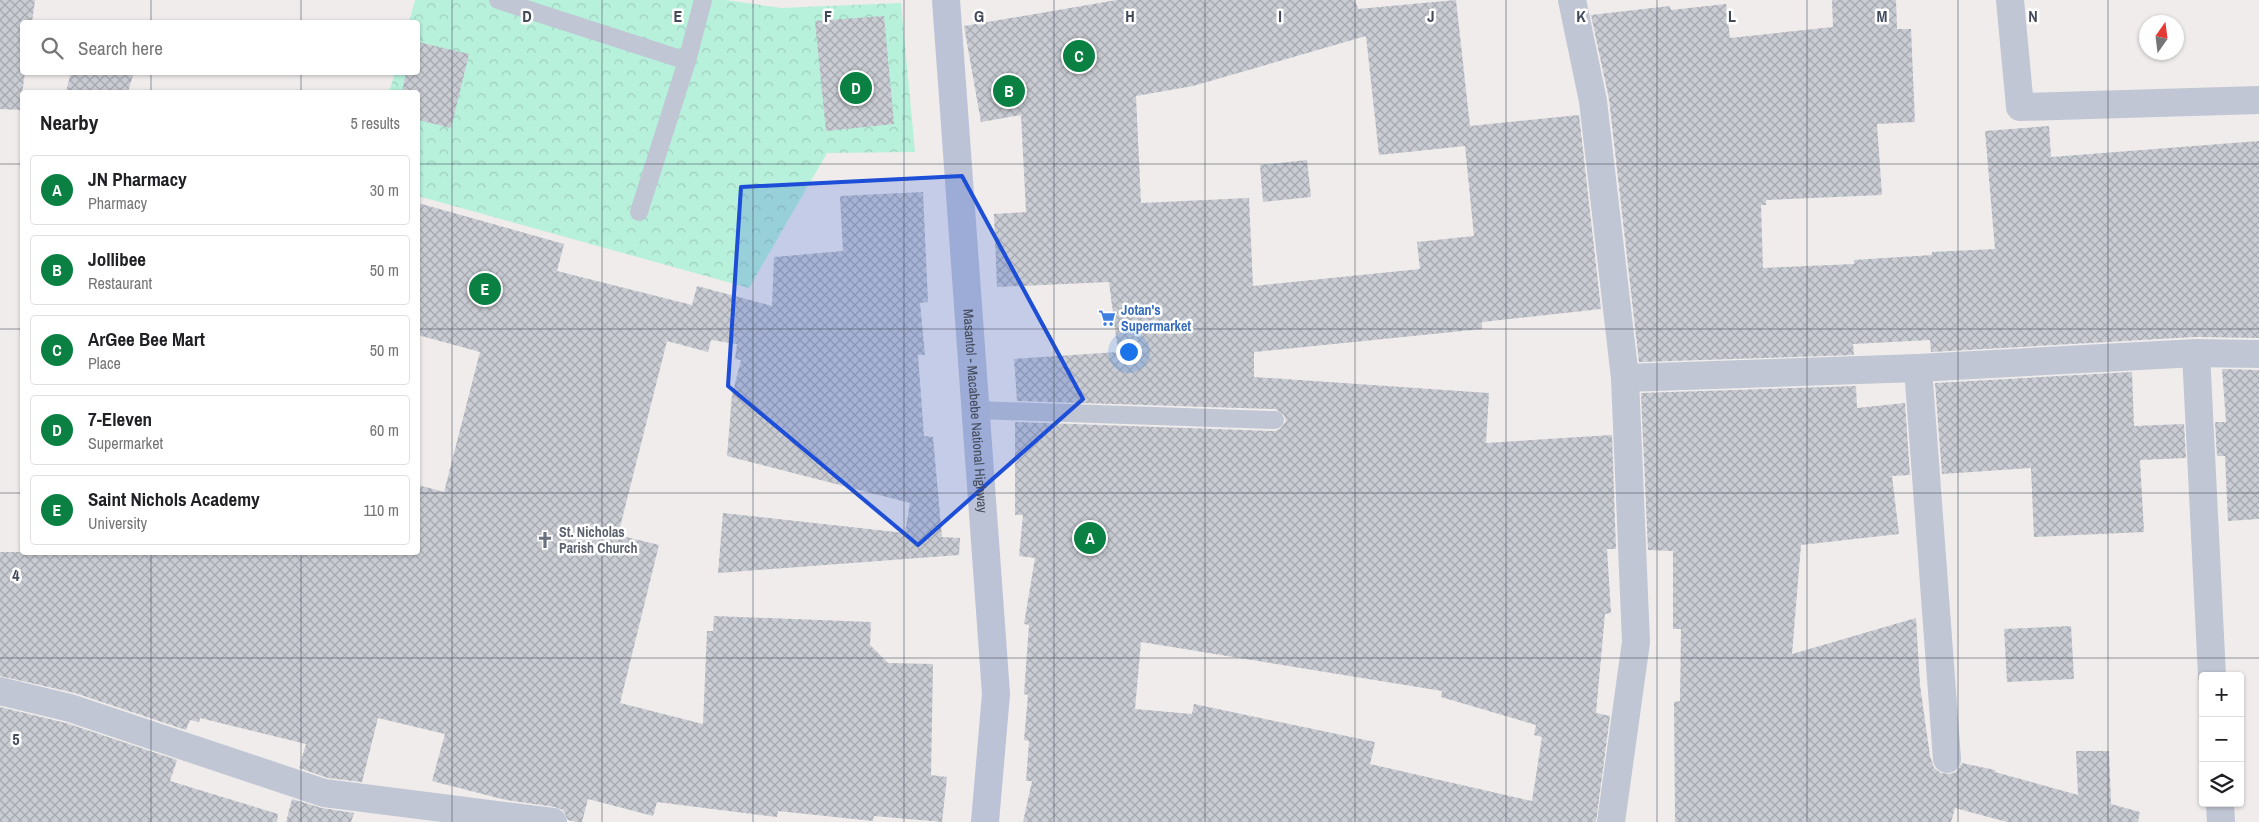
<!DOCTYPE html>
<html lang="en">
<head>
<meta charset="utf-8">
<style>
  body { margin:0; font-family:"Archivo Narrow",sans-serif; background:#f2f2f2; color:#202124 }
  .controls { position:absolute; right:15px; bottom:15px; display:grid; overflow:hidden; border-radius:5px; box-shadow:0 1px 4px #0004 }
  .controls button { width:45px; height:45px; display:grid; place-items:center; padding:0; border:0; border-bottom:1px solid #e0e0e0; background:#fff; color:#202124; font:25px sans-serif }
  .compass { position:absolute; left:2139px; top:15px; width:45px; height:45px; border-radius:50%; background:#fff; box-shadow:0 1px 4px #0004; rotate:14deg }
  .you { position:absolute; left:1128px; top:351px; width:18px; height:18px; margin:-12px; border:4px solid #fff; border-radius:50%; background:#1a73e8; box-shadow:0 0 0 8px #1a73e833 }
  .badge { display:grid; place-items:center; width:32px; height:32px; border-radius:50%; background:#0b8043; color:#fff; font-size:16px; font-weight:700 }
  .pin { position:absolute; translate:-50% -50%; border:2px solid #fff; box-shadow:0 1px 5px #0006 }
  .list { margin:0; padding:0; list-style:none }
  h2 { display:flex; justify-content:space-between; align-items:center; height:65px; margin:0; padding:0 20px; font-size:21px }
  h2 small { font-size:16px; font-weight:400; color:#757577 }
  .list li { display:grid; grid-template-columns:32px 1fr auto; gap:15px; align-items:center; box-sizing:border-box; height:70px; margin:0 10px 10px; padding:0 10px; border:1px solid #e0e0e0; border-radius:5px }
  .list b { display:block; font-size:19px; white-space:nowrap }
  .list p { margin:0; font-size:16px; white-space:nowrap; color:#757577 }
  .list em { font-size:16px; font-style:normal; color:#757577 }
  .icon { flex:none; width:28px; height:28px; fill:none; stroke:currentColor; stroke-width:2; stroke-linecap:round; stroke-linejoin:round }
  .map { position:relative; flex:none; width:2259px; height:822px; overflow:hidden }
  .search { position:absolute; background:#fff; box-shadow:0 1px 4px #0004; left:20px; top:20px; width:400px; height:55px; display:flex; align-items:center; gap:12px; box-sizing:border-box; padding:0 18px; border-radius:5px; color:#757577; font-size:19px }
  .panel { position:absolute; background:#fff; box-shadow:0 1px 4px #0004; left:20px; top:90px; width:400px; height:465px; border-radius:5px }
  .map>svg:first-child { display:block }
</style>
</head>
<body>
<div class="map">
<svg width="2259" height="822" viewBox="0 0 2259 822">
  <defs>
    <pattern id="park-crowns" width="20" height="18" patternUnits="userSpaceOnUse" patternTransform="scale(1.25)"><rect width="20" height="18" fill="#b7f0db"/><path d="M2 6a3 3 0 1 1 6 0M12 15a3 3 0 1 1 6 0" fill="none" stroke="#9fcfbe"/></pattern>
    <pattern id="building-cross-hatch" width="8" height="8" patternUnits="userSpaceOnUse" patternTransform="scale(1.25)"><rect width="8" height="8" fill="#caccd4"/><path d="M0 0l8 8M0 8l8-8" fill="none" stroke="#a6a8af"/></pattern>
  </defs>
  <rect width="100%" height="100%" fill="#efeceb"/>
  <polygon fill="url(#park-crowns)" points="415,0 725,0 781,8 901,3 915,152 827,153 749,288 418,196 418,92 389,92 395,73 418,72 418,22 409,22"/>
  <g fill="url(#building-cross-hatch)" fill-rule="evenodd">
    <polygon points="0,0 35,0 32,22 22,22 22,72 25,72 20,110 0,109"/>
    <path d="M 1117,0 L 1355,0 L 1358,9 L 1456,0 L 1470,126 L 1579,115 L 1601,309 L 1482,322 L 1482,329 L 1254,352 L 1254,377 L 1489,393 L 1486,443 L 1612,435 L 1616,549 L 1607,549 L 1611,613 L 1605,614 L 1596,713 L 1610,716 L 1596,822 L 1023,822 L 1032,781 L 1026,781 L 1029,741 L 1024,740 L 1028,695 L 1024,694 L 1029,625 L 1024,624 L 1035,558 L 1019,556 L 1023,515 L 1015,515 L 1015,422 L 1275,431 L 1280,429 L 1286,421 L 1284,415 L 1275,409 L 1017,401 L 1014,359 L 1118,352 L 1109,282 L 997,287 L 994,214 L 1026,212 L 1021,115 L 981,122 L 964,26 ZM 1366,36 L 1379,155 L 1465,146 L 1474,236 L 1417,242 L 1420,269 L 1253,286 L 1249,198 L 1141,203 L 1136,96 L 1193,86 ZM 1141,642 L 1442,691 L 1441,697 L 1536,725 L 1534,735 L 1542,737 L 1532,801 L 1370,764 L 1375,742 L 1194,704 L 1192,714 L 1135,709 Z"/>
    <polygon points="1832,0 1896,0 1897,29 1911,29 1915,122 1877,124 1882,195 1766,200 1766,205 1761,205 1763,268 1854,264 1854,260 1932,255 1932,252 1995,249 1985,131 2049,126 2051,157 2259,141 2259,338 2195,337 1931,352 1930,340 1853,344 1854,355 1639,362 1609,99 1591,15 1670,6 1671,10 1726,4 1730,38 1833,27"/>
    <polygon points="884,16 894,124 826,131 815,21"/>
    <polygon points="418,42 469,54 451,128 418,120 418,92 402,92 406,72 418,72"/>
    <polygon points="71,72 134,72 128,92 66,92"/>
    <polygon points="1307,160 1311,197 1263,202 1260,165"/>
    <polygon points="923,192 928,302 920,303 925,355 918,355 924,436 933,437 942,537 960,538 959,555 718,573 723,513 905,533 910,503 727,456 732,395 741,360 735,359 737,344 711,340 708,352 667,341 618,535 659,545 620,703 703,724 707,631 713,631 714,616 871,622 870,645 888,663 933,664 931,775 947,777 942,822 874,816 873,821 778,811 777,817 657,802 653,816 588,799 582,822 576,822 568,820 563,810 555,807 506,800 432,781 445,734 378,718 362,782 328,778 299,768 306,744 200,718 199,722 190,720 186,730 75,693 0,676 0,552 418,552 418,485 444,492 480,352 418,335 418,203 564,244 557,271 692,305 697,286 772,306 774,257 843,251 840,196"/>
    <polygon points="2222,369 2259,370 2259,519 2228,521 2225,456 2217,456 2215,422 2226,422"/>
    <polygon points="2132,372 2134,426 2184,424 2186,458 2140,460 2144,532 2034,537 2031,468 1942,474 1935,383"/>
    <polygon points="1856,386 1857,408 1905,403 1910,475 1892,476 1899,534 1801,545 1792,654 1916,618 1920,685 1930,756 1934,768 1941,773 1949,774 1956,772 1962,763 1995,770 1995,772 2078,795 2076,751 2109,751 2111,804 2140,812 2138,822 2007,822 1955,808 1951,822 1675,822 1674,702 1680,701 1681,629 1673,629 1673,551 1648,550 1641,393"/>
    <polygon points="2071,626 2074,679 2007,682 2004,629"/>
    <polygon points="0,707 66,723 177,760 170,781 278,814 277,822 0,822"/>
    <polygon points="292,799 322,808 354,813 351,822 286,822"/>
  </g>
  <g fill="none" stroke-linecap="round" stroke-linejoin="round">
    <g stroke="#c1c6d4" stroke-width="18">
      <polyline points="498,0 687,61 703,0"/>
      <polyline points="639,212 687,61"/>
      <polyline points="975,410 1275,420"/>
    </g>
    <g stroke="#c1c6d4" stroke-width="28">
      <polyline points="1572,0 1593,101 1625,378 1636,642 1611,822"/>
      <polyline points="2010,0 2020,107 2259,100"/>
      <polyline points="2196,353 2212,676"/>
      <polyline points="1918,368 1947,759"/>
      <polyline points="1625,378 1918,368 2196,353 2259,354"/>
      <polyline points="0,691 70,708 324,793 553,822"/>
      <polyline points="2220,803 2221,822"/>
    </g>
    <path stroke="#bdc3d6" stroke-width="28" id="s1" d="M 946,0 L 996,694 L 985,822"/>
  </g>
  <path fill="#1d4ed8" fill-opacity="0.2" stroke="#1d4ed8" stroke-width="4" stroke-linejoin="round" d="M 962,176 L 1083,399 L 918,545 L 728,386 L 741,187 Z"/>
  <path fill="none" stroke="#434a5a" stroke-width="1" stroke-opacity="0.55" d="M 151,0 L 151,22M 301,0 L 301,22M 452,0 L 452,822M 602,0 L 602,822M 753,0 L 753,822M 904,0 L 904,822M 1054,0 L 1054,822M 1205,0 L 1205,822M 1355,0 L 1355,822M 1506,0 L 1506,822M 1657,0 L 1657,822M 1807,0 L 1807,822M 1958,0 L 1958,822M 2108,0 L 2108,822M 151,72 L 151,92M 301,72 L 301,92M 0,164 L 22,164M 418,164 L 2259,164M 0,329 L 22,329M 418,329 L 2259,329M 0,493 L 22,493M 418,493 L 2259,493M 151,552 L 151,822M 301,552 L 301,822M 0,658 L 2259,658"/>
  <defs>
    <g id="supermarket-bare" transform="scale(1.35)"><path d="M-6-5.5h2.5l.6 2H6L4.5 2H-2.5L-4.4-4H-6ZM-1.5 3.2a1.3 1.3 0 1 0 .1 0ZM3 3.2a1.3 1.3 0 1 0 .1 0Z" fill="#3f7fe0" stroke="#fff" stroke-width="2.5" paint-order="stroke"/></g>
    <g id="church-bare" transform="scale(1.35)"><path d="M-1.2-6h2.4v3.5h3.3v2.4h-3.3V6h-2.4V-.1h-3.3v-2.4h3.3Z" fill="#6b7280" stroke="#fff" stroke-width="2.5" paint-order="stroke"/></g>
  </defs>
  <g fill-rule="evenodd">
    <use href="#supermarket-bare" x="1107" y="318"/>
    <use href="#church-bare" x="545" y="540"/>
  </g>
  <g text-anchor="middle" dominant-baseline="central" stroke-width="5" stroke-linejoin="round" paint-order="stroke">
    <g font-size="14" font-weight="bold" fill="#366cbe" stroke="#fff" text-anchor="start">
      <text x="1121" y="310">Jotan's<tspan x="1121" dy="16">Supermarket</tspan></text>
    </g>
    <g font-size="14" fill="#434a5a" stroke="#fff">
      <text stroke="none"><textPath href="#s1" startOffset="412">Masantol - Macabebe National Highway</textPath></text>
    </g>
    <g font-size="14" font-weight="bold" fill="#5b616d" stroke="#fff" text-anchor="start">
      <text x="559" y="532">St. Nicholas<tspan x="559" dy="16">Parish Church</tspan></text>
    </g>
  </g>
  <g font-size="16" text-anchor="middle" font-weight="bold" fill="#434a5a" stroke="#fff" stroke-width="5" stroke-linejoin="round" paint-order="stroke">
    <text x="527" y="22">D</text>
    <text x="678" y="22">E</text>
    <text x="828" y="22">F</text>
    <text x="979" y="22">G</text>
    <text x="1130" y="22">H</text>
    <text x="1280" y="22">I</text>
    <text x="1431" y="22">J</text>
    <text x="1581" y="22">K</text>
    <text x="1732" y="22">L</text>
    <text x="1882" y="22">M</text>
    <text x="2033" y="22">N</text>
    <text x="16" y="581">4</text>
    <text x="16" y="745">5</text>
  </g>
</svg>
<div class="controls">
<button>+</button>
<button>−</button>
<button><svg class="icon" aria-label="layers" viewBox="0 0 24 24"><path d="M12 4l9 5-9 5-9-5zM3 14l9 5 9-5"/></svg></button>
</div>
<svg class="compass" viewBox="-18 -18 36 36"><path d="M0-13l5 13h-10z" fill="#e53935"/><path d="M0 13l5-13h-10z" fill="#757577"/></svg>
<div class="you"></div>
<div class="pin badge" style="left:1090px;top:538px">A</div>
<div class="pin badge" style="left:1009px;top:91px">B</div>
<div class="pin badge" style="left:1079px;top:56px">C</div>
<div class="pin badge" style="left:856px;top:88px">D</div>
<div class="pin badge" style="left:485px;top:289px">E</div>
<div class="search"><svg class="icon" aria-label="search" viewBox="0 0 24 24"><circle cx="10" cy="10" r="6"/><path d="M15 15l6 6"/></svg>Search here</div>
<section class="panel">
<h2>Nearby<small>5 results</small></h2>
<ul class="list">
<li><span class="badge">A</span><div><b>JN Pharmacy</b><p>Pharmacy</p></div><em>30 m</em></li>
<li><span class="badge">B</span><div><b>Jollibee</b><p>Restaurant</p></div><em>50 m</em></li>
<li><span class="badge">C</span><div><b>ArGee Bee Mart</b><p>Place</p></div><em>50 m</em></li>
<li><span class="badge">D</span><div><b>7-Eleven</b><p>Supermarket</p></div><em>60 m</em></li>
<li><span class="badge">E</span><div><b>Saint Nichols Academy</b><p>University</p></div><em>110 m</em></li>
</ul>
</section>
</div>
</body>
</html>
